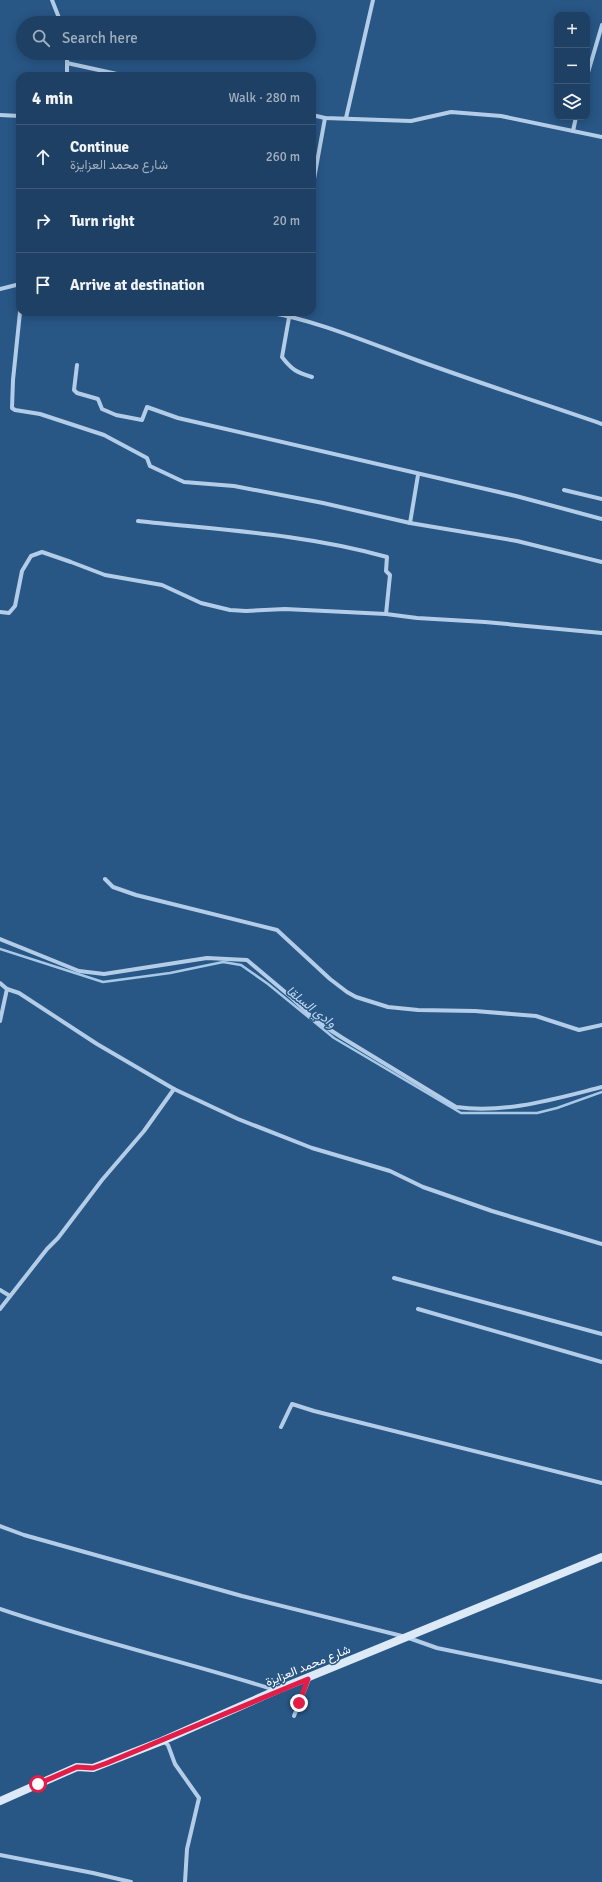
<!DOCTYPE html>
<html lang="en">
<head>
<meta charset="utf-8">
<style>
  body { margin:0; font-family:Signika,Vazirmatn,sans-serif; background:#2b4b6d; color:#f1f3f6 }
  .controls { position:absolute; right:12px; top:12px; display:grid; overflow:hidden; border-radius:8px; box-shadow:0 2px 10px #0003 }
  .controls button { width:36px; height:36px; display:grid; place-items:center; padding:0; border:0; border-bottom:1px solid #3c5978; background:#1e4064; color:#f1f3f6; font:20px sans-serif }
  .stop { position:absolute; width:12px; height:12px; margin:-9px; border:3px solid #e11d48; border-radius:50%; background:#fff }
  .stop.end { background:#e11d48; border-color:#fff; box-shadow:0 1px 4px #0008 }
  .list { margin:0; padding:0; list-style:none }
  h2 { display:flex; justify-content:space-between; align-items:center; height:52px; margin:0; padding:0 16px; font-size:17px }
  h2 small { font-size:13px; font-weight:400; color:#a1afbf }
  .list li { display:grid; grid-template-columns:26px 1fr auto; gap:12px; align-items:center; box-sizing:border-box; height:64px; padding:0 16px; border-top:1px solid #3c5978 }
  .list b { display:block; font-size:15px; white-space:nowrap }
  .list p { margin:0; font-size:13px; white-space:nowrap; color:#a1afbf }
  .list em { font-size:13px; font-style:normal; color:#a1afbf }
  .icon { flex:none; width:22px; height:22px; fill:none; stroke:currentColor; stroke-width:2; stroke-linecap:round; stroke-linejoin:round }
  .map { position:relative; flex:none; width:602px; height:1882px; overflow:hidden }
  .search { position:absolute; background:#1e4064; box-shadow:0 2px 10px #0003; left:16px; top:16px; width:300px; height:44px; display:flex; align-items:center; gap:10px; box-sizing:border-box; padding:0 14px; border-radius:22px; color:#a1afbf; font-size:15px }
  .panel { position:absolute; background:#1e4064; box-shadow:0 2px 10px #0003; left:16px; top:72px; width:300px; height:244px; border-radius:12px }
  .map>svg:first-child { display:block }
</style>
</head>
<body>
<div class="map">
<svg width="602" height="1882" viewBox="0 0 602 1882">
  <rect width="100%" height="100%" fill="#285685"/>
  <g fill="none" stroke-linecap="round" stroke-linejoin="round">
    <polyline stroke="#a7c9e8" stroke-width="2.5" points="0,949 103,982 170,973 223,962 241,965 268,984 334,1038 461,1113 537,1113 557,1108 602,1092"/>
    <g stroke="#b3cde8" stroke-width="4">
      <polyline points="52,0 61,23"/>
      <polyline points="67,63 126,76"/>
      <polyline points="67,76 67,53"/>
      <polyline points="587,76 602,25"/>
      <polyline points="0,115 20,116"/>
      <polyline points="312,115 325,118 411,121 451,112 501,116 602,137"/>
      <polyline points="346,118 373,0"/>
      <polyline points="573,131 576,117"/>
      <polyline points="312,190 325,118"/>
      <polyline points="0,289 20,284"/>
      <polyline points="20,312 13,380 12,408 15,410 40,414 104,435 147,458 150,466 184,482 234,486 323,503 410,523 517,541 602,562"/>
      <path d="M 267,312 C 319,321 369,343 419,361 C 480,383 541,403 602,424"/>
      <path d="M 290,312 L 282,357 C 292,370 296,372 312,377"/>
      <polyline points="77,365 74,390 77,393 98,399 102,409 116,415 142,420 147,407 178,418 516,496 602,519"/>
      <polyline points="564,490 602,499"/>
      <path d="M 138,521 C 221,530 306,534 387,557 L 386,571 L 390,575 L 386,614"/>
      <polyline points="410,523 418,475"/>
      <polyline points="0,612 9,613 15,606 22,571 31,556 42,552 71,562 105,575 162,585 201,603 230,610 246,611 285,609 386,614 417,618 485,622 602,633"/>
      <polyline points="105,879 113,887 136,895 277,930 330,979 347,992 356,997 388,1007 418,1010 475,1011 536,1016 579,1030 602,1025"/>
      <path d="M 0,939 L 79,971 L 104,974 L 207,958 L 247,960 L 291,997 L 315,1020 L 341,1037 L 456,1107 C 505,1114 554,1099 602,1087"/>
      <polyline points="0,983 7,989 19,993 97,1044 174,1089 238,1119 312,1148 390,1171 423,1187 492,1211 602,1244"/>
      <polyline points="0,1021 7,989"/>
      <polyline points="394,1278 602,1334"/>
      <polyline points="0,1290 10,1296"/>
      <polyline points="0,1309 47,1249 58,1238 102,1180 144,1131 174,1089"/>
      <polyline points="418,1309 602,1362"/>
      <polyline points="281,1427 292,1404 314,1411 602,1483"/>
      <polyline points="0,1526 24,1535 242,1596 406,1637 437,1648 602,1682"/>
      <path d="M 0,1609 C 90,1640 184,1661 275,1690"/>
      <polyline points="294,1716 309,1679"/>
      <polyline points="163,1741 168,1745 175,1764 199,1798 187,1849 185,1882"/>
      <polyline points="0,1855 93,1873 131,1882"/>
    </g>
    <polyline stroke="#dce9f7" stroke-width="8" points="0,1801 77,1767 93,1768 162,1741 277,1690 602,1557"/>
  </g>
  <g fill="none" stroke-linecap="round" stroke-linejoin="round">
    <polyline stroke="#e11d48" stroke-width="5" points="38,1784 77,1767 93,1768 107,1763 308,1679 299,1703"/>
  </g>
  <g text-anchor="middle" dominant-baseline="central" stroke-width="3" stroke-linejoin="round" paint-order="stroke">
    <g font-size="12" fill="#fff" stroke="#285685">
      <text transform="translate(308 1666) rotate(-22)">شارع محمد العزايزة</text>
    </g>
    <g font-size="13" font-style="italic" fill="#bed7ef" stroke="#285685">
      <text transform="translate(311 1007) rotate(38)">وادي السلقا</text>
    </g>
  </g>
</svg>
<div class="controls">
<button>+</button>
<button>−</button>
<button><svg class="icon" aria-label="layers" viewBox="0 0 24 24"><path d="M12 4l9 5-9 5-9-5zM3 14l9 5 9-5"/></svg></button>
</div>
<div class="stop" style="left:38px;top:1784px"></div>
<div class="stop end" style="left:299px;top:1703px"></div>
<div class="search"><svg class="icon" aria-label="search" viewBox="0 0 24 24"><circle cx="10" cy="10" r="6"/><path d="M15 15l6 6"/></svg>Search here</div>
<section class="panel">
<h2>4 min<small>Walk · 280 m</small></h2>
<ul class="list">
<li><svg class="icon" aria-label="ahead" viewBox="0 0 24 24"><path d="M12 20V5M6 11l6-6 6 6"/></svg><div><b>Continue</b><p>شارع محمد العزايزة</p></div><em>260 m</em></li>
<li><svg class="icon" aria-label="right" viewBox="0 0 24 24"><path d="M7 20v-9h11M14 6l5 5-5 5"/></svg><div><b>Turn right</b></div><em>20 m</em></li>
<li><svg class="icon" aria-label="arrive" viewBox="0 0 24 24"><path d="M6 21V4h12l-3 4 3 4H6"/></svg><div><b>Arrive at destination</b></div></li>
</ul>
</section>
</div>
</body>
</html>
